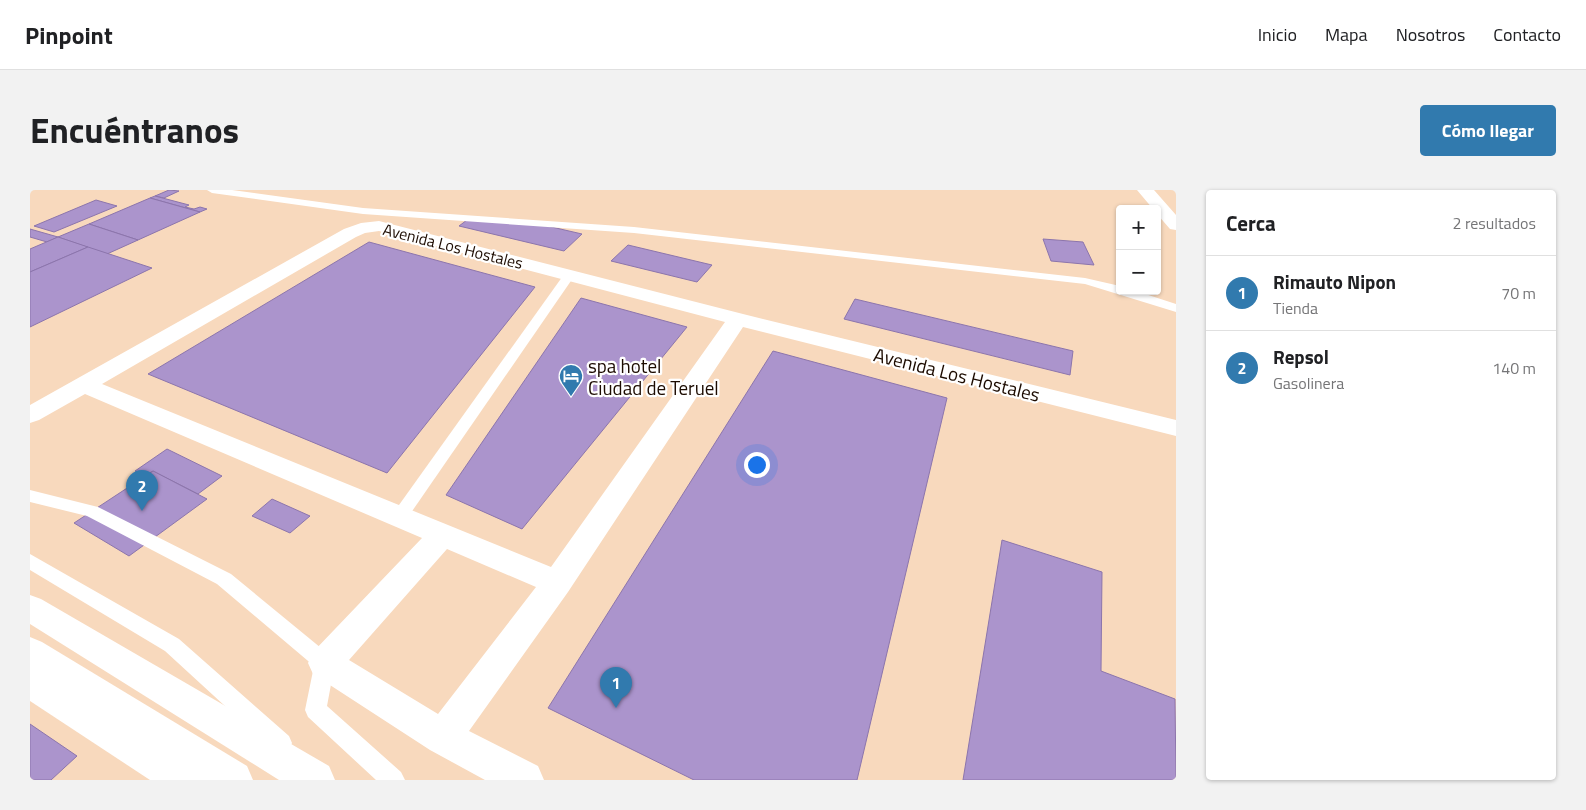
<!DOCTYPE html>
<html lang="es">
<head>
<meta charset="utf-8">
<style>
  body { margin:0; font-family:"Titillium Web",sans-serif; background:#f2f2f2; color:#202124 }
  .controls { position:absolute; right:15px; top:15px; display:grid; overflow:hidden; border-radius:5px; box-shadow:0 1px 4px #0004 }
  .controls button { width:45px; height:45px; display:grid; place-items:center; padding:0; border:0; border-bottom:1px solid #e0e0e0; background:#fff; color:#202124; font:25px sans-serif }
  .you { position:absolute; left:726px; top:274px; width:18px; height:18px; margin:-12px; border:4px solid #fff; border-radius:50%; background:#1a73e8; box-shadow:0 0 0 8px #1a73e833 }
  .badge { display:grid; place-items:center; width:32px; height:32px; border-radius:50%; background:#317aae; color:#fff; font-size:16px; font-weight:700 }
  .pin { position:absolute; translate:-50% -41px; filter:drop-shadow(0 1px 2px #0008) }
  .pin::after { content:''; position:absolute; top:26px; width:18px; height:15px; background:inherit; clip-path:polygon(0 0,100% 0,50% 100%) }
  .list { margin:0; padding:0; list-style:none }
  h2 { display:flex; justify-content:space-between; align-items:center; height:65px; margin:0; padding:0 20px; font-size:21px }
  h2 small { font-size:16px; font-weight:400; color:#757577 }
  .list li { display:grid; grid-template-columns:32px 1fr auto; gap:15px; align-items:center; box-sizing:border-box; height:75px; padding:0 20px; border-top:1px solid #e0e0e0 }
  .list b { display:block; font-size:19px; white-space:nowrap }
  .list p { margin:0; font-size:16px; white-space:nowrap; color:#757577 }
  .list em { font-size:16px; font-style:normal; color:#757577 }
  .map { position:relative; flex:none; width:1146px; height:590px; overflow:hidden; border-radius:5px }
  header { display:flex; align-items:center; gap:30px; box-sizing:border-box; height:70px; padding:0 25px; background:#fff; border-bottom:1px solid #e0e0e0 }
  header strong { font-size:24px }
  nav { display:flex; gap:28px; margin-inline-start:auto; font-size:18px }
  .intro { display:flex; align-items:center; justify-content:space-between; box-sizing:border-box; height:120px; padding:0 30px }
  h1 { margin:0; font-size:35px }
  .button { padding:12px 22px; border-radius:5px; background:#317aae; color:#fff; font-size:18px; font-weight:700 }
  main { display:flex; gap:30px; padding:0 30px }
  aside { flex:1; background:#fff; border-radius:5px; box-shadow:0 1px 4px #0004 }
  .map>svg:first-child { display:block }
</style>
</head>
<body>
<header>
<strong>Pinpoint</strong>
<nav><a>Inicio</a><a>Mapa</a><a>Nosotros</a><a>Contacto</a></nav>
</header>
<div class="intro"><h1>Encuéntranos</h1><a class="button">Cómo llegar</a></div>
<main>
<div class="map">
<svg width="1146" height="590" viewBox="0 0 1146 590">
  <rect width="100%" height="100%" fill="#f8d9bd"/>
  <g fill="#ab94cc" stroke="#8c75ac">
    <polygon points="139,0 149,1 134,8 125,6"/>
    <polygon points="125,6 159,15 155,17 164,19 170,17 177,19 170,22 120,8"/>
    <polygon points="120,8 170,22 108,50 59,34"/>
    <polygon points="66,10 87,16 24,42 4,36"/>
    <polygon points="437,30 513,35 552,44 534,61 429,36"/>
    <polygon points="59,34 108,50 77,64 28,47"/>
    <polygon points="0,39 28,47 17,52 0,47"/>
    <polygon points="28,47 58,57 0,82 0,59"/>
    <polygon points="1013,49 1053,52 1064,75 1021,71"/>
    <polygon points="339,52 505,97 357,283 118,184"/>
    <polygon points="598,55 682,75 667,92 581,71"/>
    <polygon points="58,57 122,78 0,137 0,82"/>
    <polygon points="551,108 657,137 492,339 416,305"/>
    <polygon points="825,109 1043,161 1040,185 814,129"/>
    <polygon points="743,161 917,208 827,590 664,590 518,518"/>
    <polygon points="137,259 192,286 168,304 123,281 116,286 105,281"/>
    <polygon points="123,281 177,309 99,366 44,333"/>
    <polygon points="242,309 280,326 260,343 222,326"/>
    <polygon points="972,350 1072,382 1071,481 1145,509 1146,590 933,590"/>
    <polygon points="0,534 47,566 21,590 0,590"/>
  </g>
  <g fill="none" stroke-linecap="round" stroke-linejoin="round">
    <g fill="#fff" fill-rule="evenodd">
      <polygon points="177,0 202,0 333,18 604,37 1055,88 1090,96 1090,101 1106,101 1146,114 1146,122 1055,94 604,43 333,24 182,3"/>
      <polygon points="539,82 545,85 376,330 370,332 364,330 362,326 364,322 535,83"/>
      <polygon points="0,300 68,317 201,384 302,467 305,473 297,516 371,582 375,590 346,590 278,527 275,520 284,476 187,394 57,326 0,312"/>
      <polygon points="0,364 149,449 259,546 262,553 259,560 251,564 243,560 135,461 0,380"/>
    </g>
    <path fill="#fff" fill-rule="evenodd" d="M 349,31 L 713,124 L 1146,230 L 1146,246 L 713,137 L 538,402 L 439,541 L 508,576 L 514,590 L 455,590 L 400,560 L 283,484 L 278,473 L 283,462 L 392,348 L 55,204 L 9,230 L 0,233 L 0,215 L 314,39 L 331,33 ZM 349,41 L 695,132 L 521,377 L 72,194 L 326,47 L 335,43 ZM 417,359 L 506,397 L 408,524 L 319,470 Z"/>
    <polygon fill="#fff" fill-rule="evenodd" points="1107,0 1124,0 1146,25 1146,40 1140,39 1127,24 1127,19 1123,19"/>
    <g fill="#fff" fill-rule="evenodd">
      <polygon points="0,405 11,409 299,576 305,590 249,590 0,434"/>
      <polygon points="0,447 12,452 217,576 223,590 120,590 0,511"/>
    </g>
  </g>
  <defs>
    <g id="hotel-pin" transform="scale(1.25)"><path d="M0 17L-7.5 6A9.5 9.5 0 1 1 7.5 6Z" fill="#317aae" stroke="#fff"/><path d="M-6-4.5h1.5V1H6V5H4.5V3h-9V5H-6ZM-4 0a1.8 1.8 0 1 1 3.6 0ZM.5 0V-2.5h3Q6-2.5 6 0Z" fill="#fff"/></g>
  </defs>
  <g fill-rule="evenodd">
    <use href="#hotel-pin" x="541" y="186"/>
  </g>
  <g text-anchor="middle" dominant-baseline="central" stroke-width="4.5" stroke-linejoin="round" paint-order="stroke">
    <g font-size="16" fill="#1c0b00" stroke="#fff">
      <text transform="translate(423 56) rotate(14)">Avenida Los Hostales</text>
    </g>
    <g font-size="19" fill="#1c0b00" stroke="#fff" text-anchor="start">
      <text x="558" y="175">spa hotel<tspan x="558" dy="22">Ciudad de Teruel</tspan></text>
    </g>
    <g font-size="19" fill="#1c0b00" stroke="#fff">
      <text transform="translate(927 184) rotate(14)">Avenida Los Hostales</text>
    </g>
  </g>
</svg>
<div class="controls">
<button>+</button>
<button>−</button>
</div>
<div class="you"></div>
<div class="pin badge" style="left:586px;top:518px">1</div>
<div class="pin badge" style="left:112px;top:321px">2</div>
</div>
<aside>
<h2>Cerca<small>2 resultados</small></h2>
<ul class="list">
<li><span class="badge">1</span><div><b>Rimauto Nipon</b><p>Tienda</p></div><em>70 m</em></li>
<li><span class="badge">2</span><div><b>Repsol</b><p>Gasolinera</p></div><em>140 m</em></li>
</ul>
</aside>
</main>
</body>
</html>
